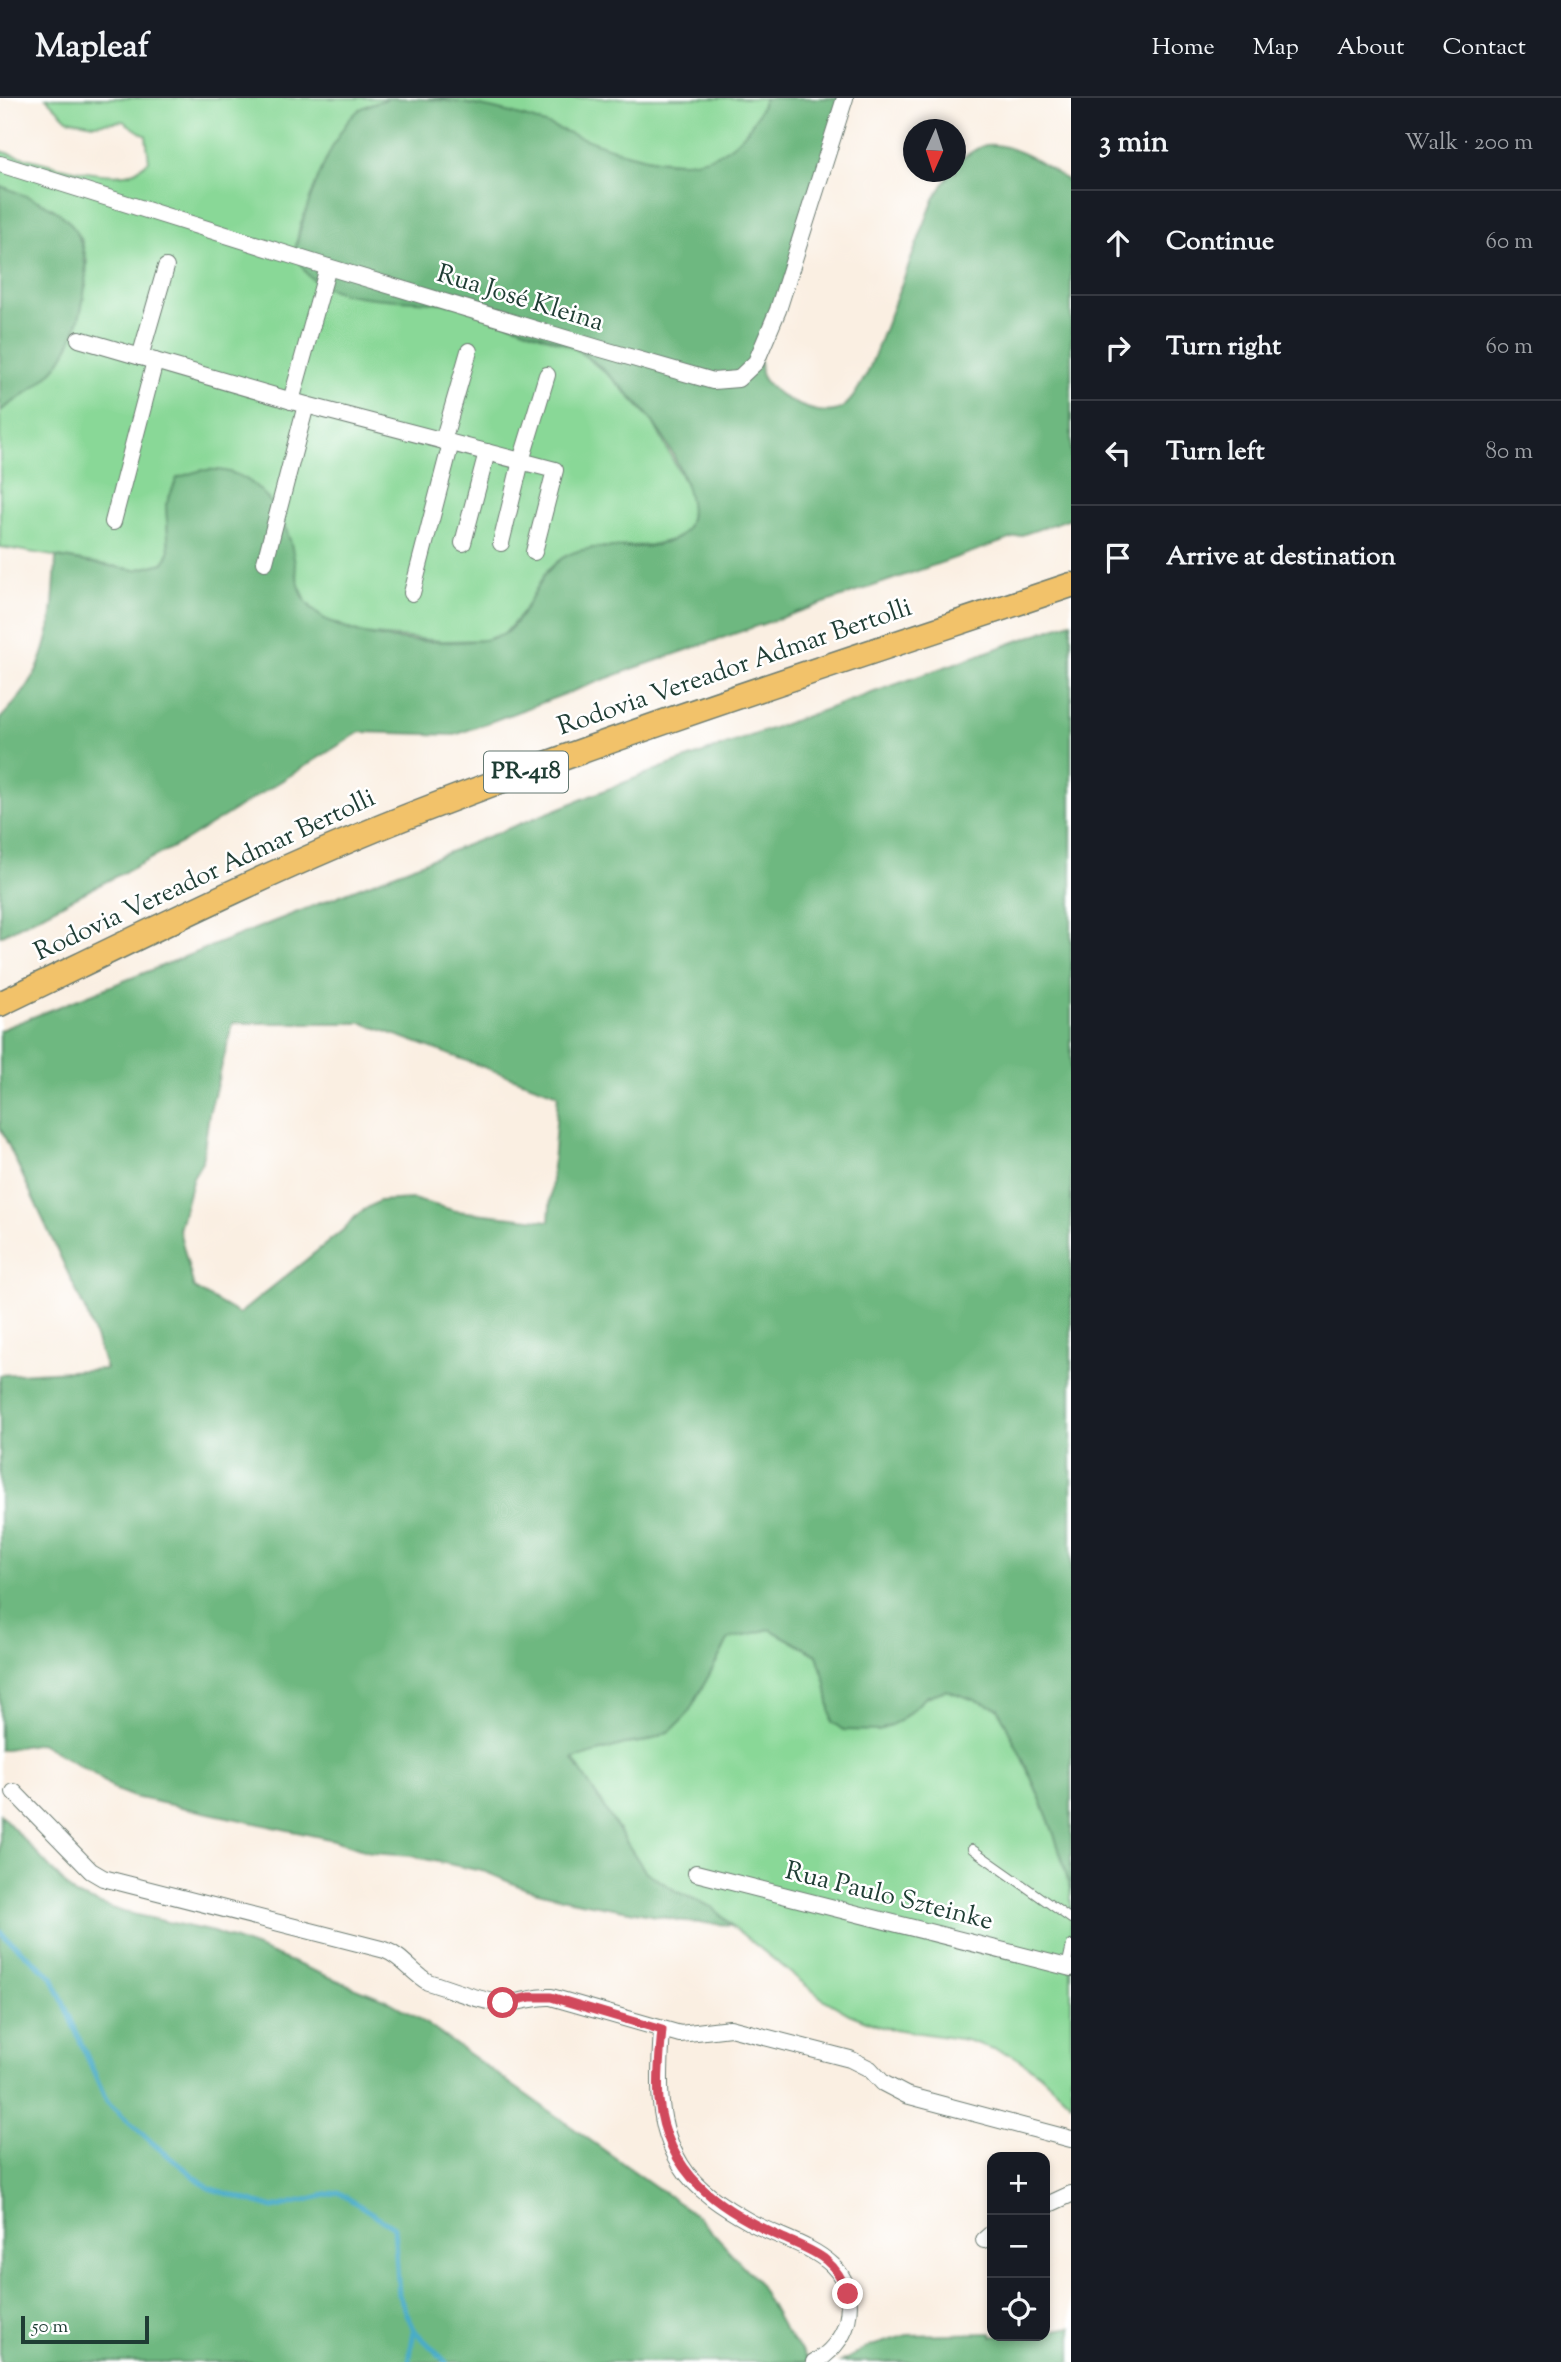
<!DOCTYPE html>
<html lang="en">
<head>
<meta charset="utf-8">
<style>
  body { margin:0; font-family:"Sorts Mill Goudy",serif; background:#20242c; color:#f1f3f6 }
  .controls { position:absolute; right:21px; bottom:21px; display:grid; overflow:hidden; border-radius:14px; box-shadow:0 4px 10px #0003 }
  .controls button { width:63px; height:63px; display:grid; place-items:center; padding:0; border:0; border-bottom:2px solid #363941; background:#171b24; color:#f1f3f6; font:35px sans-serif }
  .compass { position:absolute; left:903px; top:21px; width:63px; height:63px; border-radius:50%; background:#171b24; box-shadow:0 4px 10px #0003; rotate:183deg }
  .scale { position:absolute; left:21px; bottom:18px; width:128px; box-sizing:border-box; padding-left:7px; border:4px solid #1f3d34; border-top:0; font-size:19px; line-height:24px; white-space:nowrap; color:#1f3d34; -webkit-text-stroke:5px #fff; paint-order:stroke }
  .stop { position:absolute; width:21px; height:21px; margin:-16px; border:5px solid #d1495b; border-radius:50%; background:#fff }
  .stop.end { background:#d1495b; border-color:#fff; box-shadow:0 2px 7px #0008 }
  .list { margin:0; padding:0; list-style:none }
  h2 { display:flex; justify-content:space-between; align-items:center; height:91px; margin:0; padding:0 28px; font-size:30px }
  h2 small { font-size:23px; font-weight:400; color:#9ea1a6 }
  .list li { display:grid; grid-template-columns:46px 1fr auto; gap:21px; align-items:center; box-sizing:border-box; height:105px; padding:0 28px; border-top:2px solid #363941 }
  .list b { display:block; font-size:26px; white-space:nowrap }
  .list em { font-size:23px; font-style:normal; color:#9ea1a6 }
  .icon { flex:none; width:38px; height:38px; fill:none; stroke:currentColor; stroke-width:2; stroke-linecap:round; stroke-linejoin:round }
  .map { position:relative; flex:none; width:1071px; height:2264px; overflow:hidden }
  header { display:flex; align-items:center; gap:42px; box-sizing:border-box; height:98px; padding:0 35px; background:#171b24; border-bottom:2px solid #363941 }
  header strong { font-size:33px }
  nav { display:flex; gap:38px; margin-inline-start:auto; font-size:24px }
  main { display:flex }
  aside { flex:1; background:#171b24 }
  .map>svg:first-child { display:block }
</style>
</head>
<body>
<header>
<strong>Mapleaf</strong>
<nav><a>Home</a><a>Map</a><a>About</a><a>Contact</a></nav>
</header>
<main>
<div class="map">
<svg width="1071" height="2264" viewBox="0 0 1071 2264">
  <rect width="100%" height="100%" fill="#fff"/>
  <filter id="ink" filterUnits="userSpaceOnUse"><feTurbulence type="fractalNoise" baseFrequency=".0143" numOctaves="2"/><feDisplacementMap in="SourceGraphic" scale="14" xChannelSelector="R" yChannelSelector="G"/><feConvolveMatrix kernelMatrix="1 2 1 2 8 2 1 2 1" color-interpolation-filters="sRGB"/></filter>
  <filter id="wash" filterUnits="userSpaceOnUse"><feTurbulence type="fractalNoise" baseFrequency=".00686" numOctaves="4" result="noise"/><feDisplacementMap in="SourceGraphic" scale="28" xChannelSelector="R" yChannelSelector="G"/><feGaussianBlur stdDeviation="1.57" result="paint"/><feColorMatrix in="noise" values="0 0 0 0 0 0 0 0 0 0 0 0 0 0 0 0 0 1.4 0 .05"/><feComposite in="paint" operator="in"/></filter>
  <g filter="url(#wash)">
    <rect width="100%" height="100%" fill="#faefe2"/>
    <g fill="#89d897" stroke="#548a66" stroke-width="2">
      <path d="M 46,0 L 396,0 L 360,11 L 346,26 L 332,51 L 300,127 L 295,154 L 461,207 L 575,250 L 614,282 L 653,324 L 687,389 L 692,409 L 688,431 L 675,441 L 651,447 L 592,450 L 547,472 L 524,513 L 505,535 L 485,542 L 443,543 L 363,536 L 322,520 L 306,504 L 301,491 L 166,407 L 169,454 L 164,465 L 135,472 L 0,449 L 0,313 L 36,288 L 86,188 L 87,163 L 81,140 L 14,93 L 0,88 L 0,53 C 32,61 101,83 130,75 C 137,73 143,67 149,63 L 146,38 L 123,23 L 94,26 L 67,21 Z"/>
      <path d="M 428,0 L 765,0 C 757,21 745,43 724,55 C 675,84 582,39 533,22 C 499,10 464,4 428,0 Z"/>
      <path d="M 770,1531 L 817,1557 L 826,1585 L 832,1624 L 901,1622 L 926,1599 L 946,1592 L 998,1610 C 1027,1670 1057,1730 1071,1795 L 1071,2005 L 1040,1976 L 1012,1957 L 966,1942 L 881,1929 L 849,1916 L 823,1901 L 731,1827 L 712,1809 L 676,1793 L 645,1773 L 572,1661 L 625,1646 L 648,1643 L 672,1632 L 687,1617 L 729,1541 Z"/>
    </g>
    <g fill="#6eb880" stroke="#467a5a" stroke-width="2" fill-rule="evenodd">
      <path d="M 389,0 C 440,0 482,6 531,21 C 611,47 721,113 765,0 L 851,0 L 760,257 C 760,263 760,273 762,278 C 772,298 816,320 838,312 C 852,306 860,287 868,274 L 934,101 L 951,74 L 956,74 C 956,64 959,61 967,57 C 973,53 980,48 986,47 C 1013,44 1050,70 1071,85 L 1071,420 L 632,571 L 455,637 L 360,634 L 183,744 L 0,838 L 0,621 C 8,612 18,602 25,592 C 53,552 54,505 56,459 L 135,472 L 164,465 L 169,454 L 166,407 L 177,380 C 186,377 197,372 206,372 C 250,369 277,404 290,442 C 296,462 295,487 307,505 C 322,526 355,535 380,539 C 407,543 481,549 504,536 C 512,531 522,517 526,509 C 538,490 545,469 566,458 C 599,440 644,459 676,440 C 713,420 670,348 653,324 C 643,310 630,297 617,285 C 605,273 591,260 576,251 C 564,243 546,239 532,234 C 509,225 484,212 460,207 C 418,199 342,208 310,179 C 303,174 299,161 295,154 C 301,120 332,32 359,12 C 367,6 380,4 389,0 Z"/>
      <path d="M 0,88 C 23,97 54,106 70,125 C 100,160 82,237 55,270 C 40,287 19,300 0,313 Z"/>
      <path d="M 1071,524 L 1071,1795 C 1057,1730 1027,1669 998,1610 L 946,1592 L 926,1599 L 901,1622 L 879,1633 L 843,1632 L 832,1624 L 826,1585 L 817,1557 L 770,1531 L 729,1541 L 687,1617 L 672,1632 L 648,1643 L 625,1646 L 573,1661 L 645,1773 L 676,1793 L 712,1809 L 731,1827 L 689,1824 L 570,1802 L 526,1791 L 486,1774 L 411,1758 L 372,1755 L 334,1742 L 134,1699 L 116,1692 L 91,1674 L 40,1645 L 0,1652 L 0,1277 L 106,1271 L 87,1216 L 0,1029 L 0,932 L 661,670 ZM 233,925 L 363,925 L 558,996 L 549,1123 L 456,1113 L 413,1101 L 379,1103 L 359,1115 L 343,1132 L 239,1216 L 194,1190 L 179,1132 L 193,1079 L 202,1064 L 209,1016 Z"/>
      <polygon points="0,1716 75,1797 123,1814 213,1834 260,1851 386,1902 418,1920 697,2118 757,2183 783,2230 810,2264 0,2264"/>
      <polygon points="1071,2229 1071,2264 841,2264 868,2249 907,2237 992,2235 992,2238 1045,2238 1045,2234"/>
    </g>
    <g fill="none" stroke-linecap="round" stroke-linejoin="round">
      <g stroke="#48acc8" stroke-width="5">
        <polyline points="0,1834 52,1879 107,2004 156,2048 209,2090 273,2110 338,2094 394,2129 399,2197 414,2232 446,2264"/>
        <polyline points="409,2264 414,2232"/>
      </g>
    </g>
  </g>
  <g filter="url(#ink)">
    <g fill="none" stroke-linecap="round" stroke-linejoin="round">
      <g stroke="#6c7b71" stroke-width="10">
        <g id="service">
          <polyline points="972,1751 1071,1821"/>
          <polyline points="1066,1869 1071,1847"/>
        </g>
      </g>
      <g stroke="#6c7b71" stroke-width="18">
        <g id="minor">
          <polyline points="0,66 328,169 598,250 713,283 738,281 756,264 778,212 845,0"/>
          <polyline points="79,241 306,307 555,372 534,454"/>
          <polyline points="140,259 166,169"/>
          <polyline points="291,303 328,169"/>
          <polyline points="443,343 469,253"/>
          <polyline points="113,424 155,263"/>
          <polyline points="463,445 487,354"/>
          <polyline points="501,445 521,363 547,277"/>
          <polyline points="265,464 306,307"/>
          <polyline points="412,495 451,345"/>
          <path d="M 14,1694 L 91,1773 L 103,1780 L 385,1852 C 403,1859 411,1874 428,1884 C 451,1891 478,1903 502,1905 C 519,1906 533,1898 551,1899 L 680,1936 L 730,1930 L 850,1961 L 870,1971 L 883,1985 L 906,1997 L 1071,2041"/>
          <polyline points="696,1775 1071,1870"/>
          <path d="M 662,1932 C 659,1979 655,2025 681,2067 C 696,2092 725,2110 750,2124 C 795,2148 861,2157 847,2224 C 843,2240 829,2257 814,2264"/>
          <polyline points="1045,2108 1071,2096"/>
          <polyline points="984,2142 992,2135"/>
        </g>
      </g>
      <g stroke="#6c7b71" stroke-width="27">
        <path id="trunk" d="M 0,906 C 139,839 277,769 421,713 C 635,630 854,560 1071,487"/>
      </g>
      <use href="#service" stroke="#fff" stroke-width="8"/>
      <use href="#minor" stroke="#fff" stroke-width="16"/>
      <use href="#trunk" stroke="#f2c26a" stroke-width="24"/>
    </g>
  </g>
  <g fill="none" stroke-linecap="round" stroke-linejoin="round" filter="url(#ink)">
    <path stroke="#d1495b" stroke-width="9" d="M 503,1905 L 530,1899 L 551,1899 L 662,1932 C 660,1955 657,1979 659,2002 C 667,2076 718,2111 781,2139 C 814,2154 835,2159 848,2196"/>
  </g>
  <g text-anchor="middle" dominant-baseline="central" stroke-width="5" stroke-linejoin="round" paint-order="stroke">
    <rect fill="#fff" stroke="#627771" stroke-width="2" x="484" y="653.5" width="84" height="41" rx="5"/>
    <g font-size="24" font-weight="bold" fill="#1f3d34">
      <text x="526" y="674">PR-418</text>
    </g>
    <g font-size="26" fill="#1f3d34" stroke="#fff">
      <text transform="translate(520 201) rotate(17)">Rua José Kleina</text>
      <text transform="translate(735 570) rotate(-19)">Rodovia Vereador Admar Bertolli</text>
      <text transform="translate(205 778) rotate(-25)">Rodovia Vereador Admar Bertolli</text>
      <text transform="translate(889 1799) rotate(14)">Rua Paulo Szteinke</text>
    </g>
  </g>
</svg>
<div class="controls">
<button>+</button>
<button>−</button>
<button><svg class="icon" aria-label="locate" viewBox="0 0 24 24"><circle cx="12" cy="12" r="6"/><path d="M12 2v4M12 18v4M2 12h4M18 12h4"/></svg></button>
</div>
<svg class="compass" viewBox="-18 -18 36 36"><path d="M0-13l5 13h-10z" fill="#e53935"/><path d="M0 13l5-13h-10z" fill="#9ea1a6"/></svg>
<div class="scale">50 m</div>
<div class="stop" style="left:503px;top:1905px"></div>
<div class="stop end" style="left:848px;top:2196px"></div>
</div>
<aside>
<h2>3 min<small>Walk · 200 m</small></h2>
<ul class="list">
<li><svg class="icon" aria-label="ahead" viewBox="0 0 24 24"><path d="M12 20V5M6 11l6-6 6 6"/></svg><div><b>Continue</b></div><em>60 m</em></li>
<li><svg class="icon" aria-label="right" viewBox="0 0 24 24"><path d="M7 20v-9h11M14 6l5 5-5 5"/></svg><div><b>Turn right</b></div><em>60 m</em></li>
<li><svg class="icon" aria-label="left" viewBox="0 0 24 24"><path d="M17 20v-9H6M10 6l-5 5 5 5"/></svg><div><b>Turn left</b></div><em>80 m</em></li>
<li><svg class="icon" aria-label="arrive" viewBox="0 0 24 24"><path d="M6 21V4h12l-3 4 3 4H6"/></svg><div><b>Arrive at destination</b></div></li>
</ul>
</aside>
</main>
</body>
</html>
